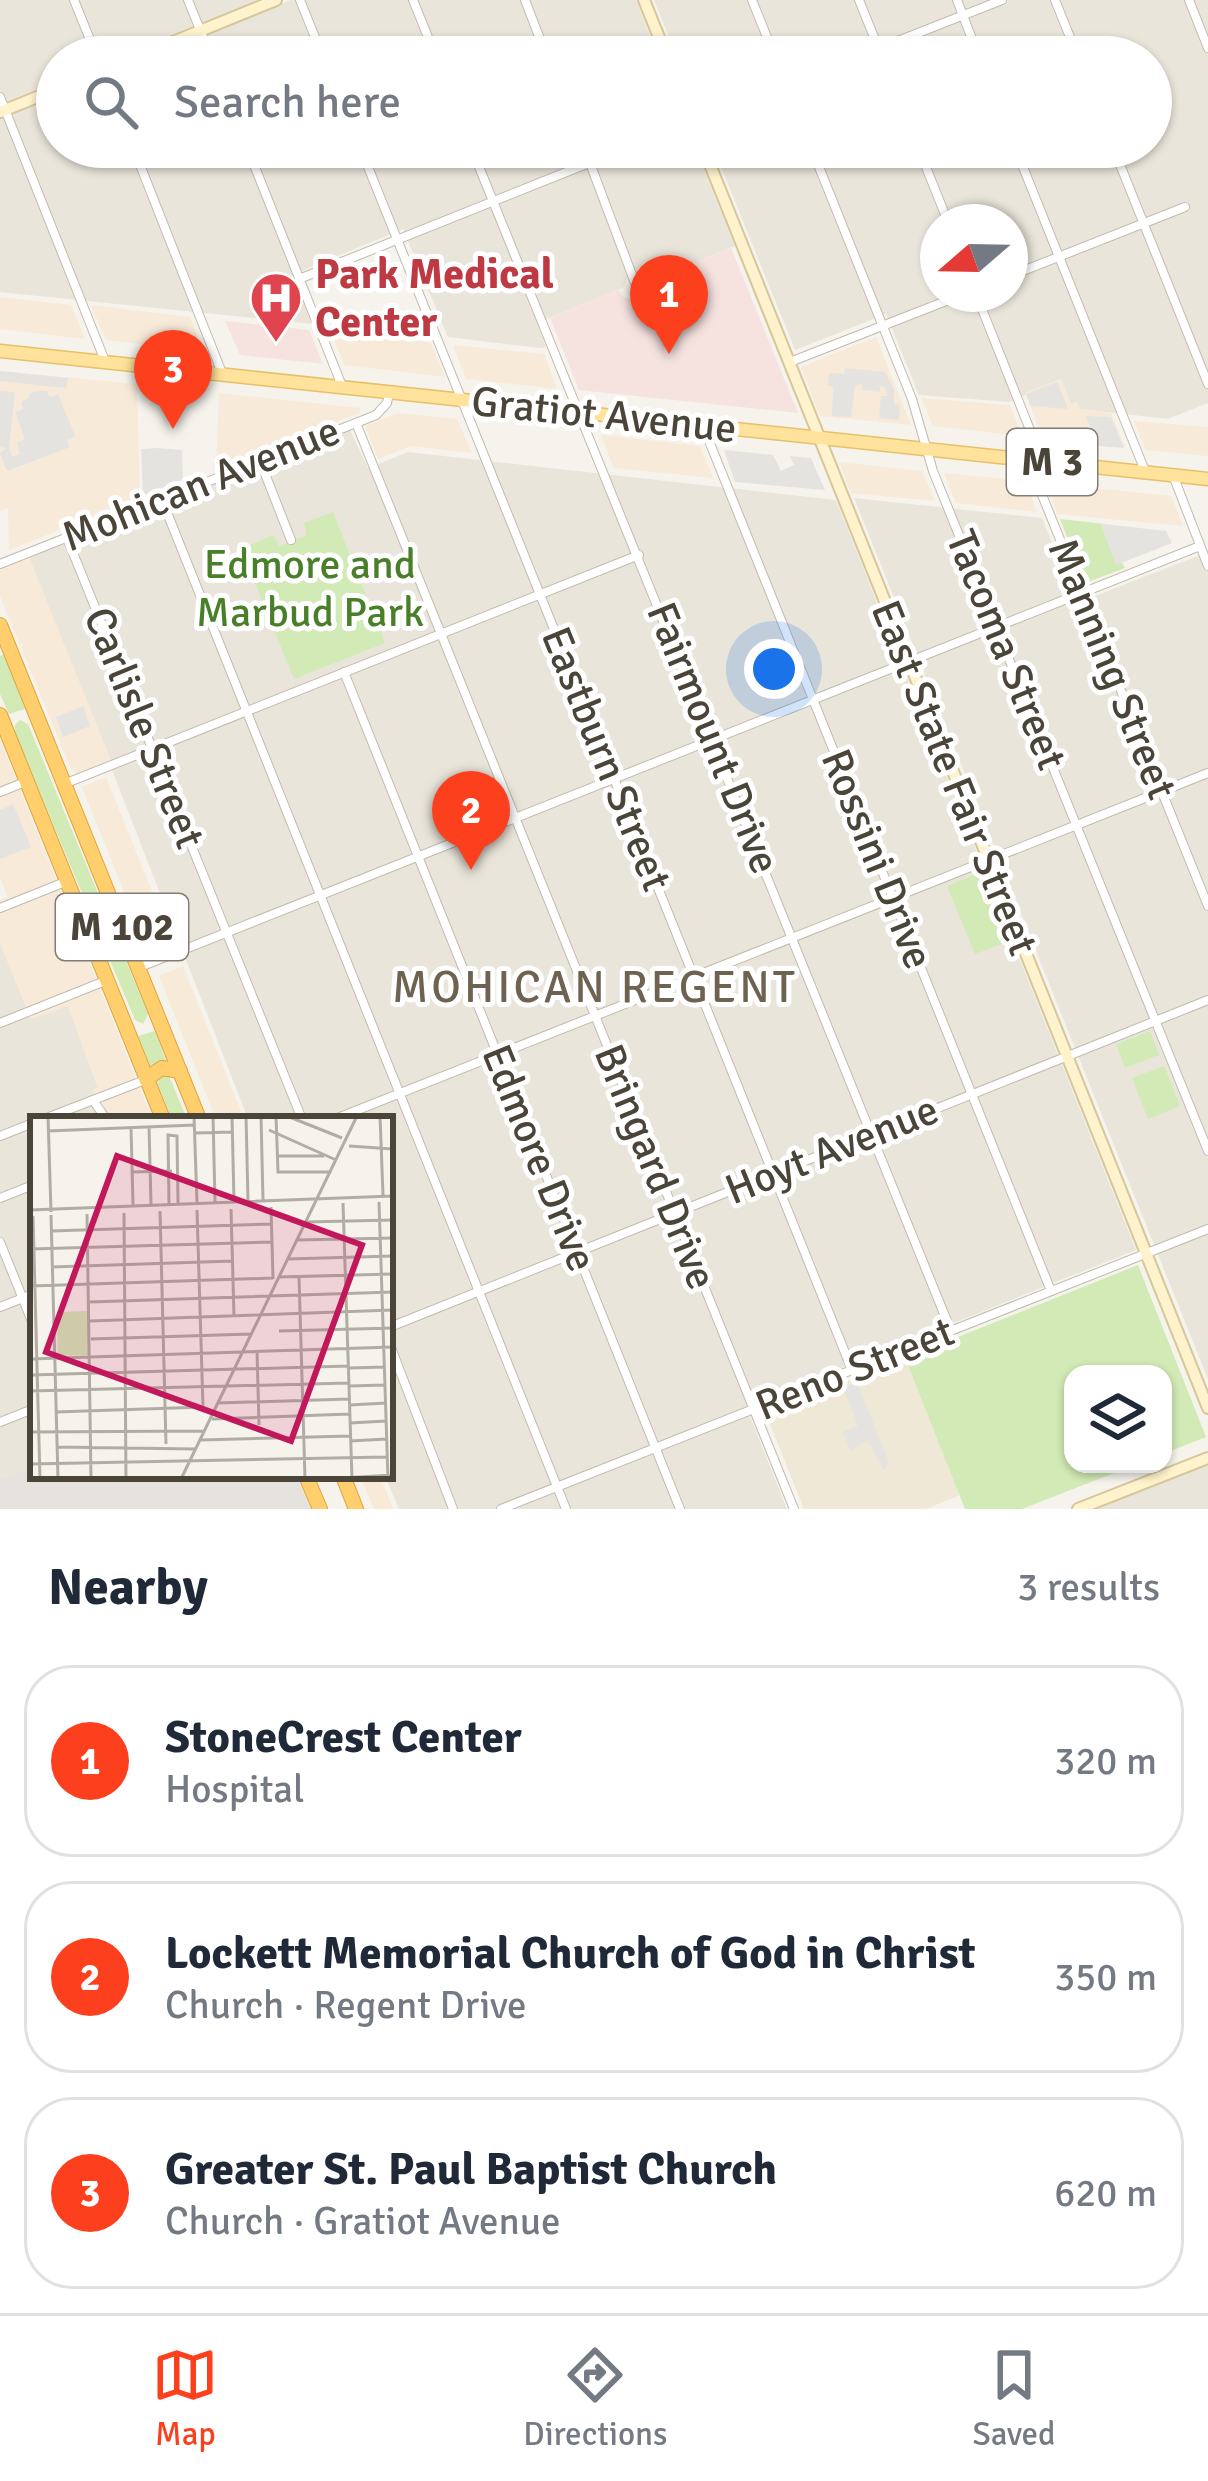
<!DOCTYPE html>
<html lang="en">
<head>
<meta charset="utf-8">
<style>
  body { margin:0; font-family:Signika,sans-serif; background:#f6f6f7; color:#1f2937 }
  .controls { position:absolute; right:36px; bottom:36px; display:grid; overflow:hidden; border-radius:24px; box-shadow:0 3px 9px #0004 }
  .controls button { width:108px; height:108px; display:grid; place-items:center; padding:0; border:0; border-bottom:3px solid #e0e1e3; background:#fff; color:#1f2937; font:60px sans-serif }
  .compass { position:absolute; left:920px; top:204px; width:108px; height:108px; border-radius:50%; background:#fff; box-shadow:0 3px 9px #0004; rotate:250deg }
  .you { position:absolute; left:774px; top:669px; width:42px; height:42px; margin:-30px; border:9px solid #fff; border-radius:50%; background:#1a73e8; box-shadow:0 0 0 18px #1a73e833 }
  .badge { display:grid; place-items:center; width:78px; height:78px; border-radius:50%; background:#fc3f1d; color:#fff; font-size:39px; font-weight:700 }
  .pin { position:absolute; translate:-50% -99px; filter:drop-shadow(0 3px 6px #0008) }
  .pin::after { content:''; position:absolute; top:63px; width:42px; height:36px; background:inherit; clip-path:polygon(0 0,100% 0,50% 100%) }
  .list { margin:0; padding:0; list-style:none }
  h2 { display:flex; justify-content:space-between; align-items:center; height:156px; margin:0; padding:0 48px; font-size:51px }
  h2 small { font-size:39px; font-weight:400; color:#747a83 }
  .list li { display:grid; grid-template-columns:78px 1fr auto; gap:36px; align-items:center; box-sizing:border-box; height:192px; margin:0 24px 24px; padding:0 24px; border:3px solid #e0e1e3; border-radius:48px }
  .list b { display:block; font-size:45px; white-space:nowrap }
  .list p { margin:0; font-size:39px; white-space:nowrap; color:#747a83 }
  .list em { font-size:39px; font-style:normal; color:#747a83 }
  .icon { flex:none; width:66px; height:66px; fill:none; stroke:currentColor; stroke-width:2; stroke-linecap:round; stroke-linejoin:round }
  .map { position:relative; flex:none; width:1208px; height:1509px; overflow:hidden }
  .search { position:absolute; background:#fff; box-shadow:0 3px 9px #0004; left:36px; right:36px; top:36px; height:132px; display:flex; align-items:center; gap:30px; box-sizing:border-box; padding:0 42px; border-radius:66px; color:#747a83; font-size:45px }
  .sheet { height:804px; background:#fff }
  nav { display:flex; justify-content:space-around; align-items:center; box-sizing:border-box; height:168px; border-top:3px solid #e0e1e3; background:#fff; font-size:33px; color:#747a83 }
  nav a { display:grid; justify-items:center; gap:6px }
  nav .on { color:#fc3f1d }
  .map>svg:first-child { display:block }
</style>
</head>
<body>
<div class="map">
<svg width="1208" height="1509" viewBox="0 0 1208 1509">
  <rect width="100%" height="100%" fill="#f6f3ec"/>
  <g fill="#eae5da" fill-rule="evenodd">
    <polygon points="0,0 257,0 116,57 57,57 57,81 0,104"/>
    <polygon points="291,0 636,0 659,57 151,57"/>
    <path d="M 654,0 L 1208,0 L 1208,403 L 1168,419 L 1080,409 L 1077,403 L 1071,404 L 1061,379 L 1009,402 L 919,395 L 886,314 L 795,350 L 713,147 L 1151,147 L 1151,57 L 677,57 ZM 938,222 L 1010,222 L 1010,294 L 938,294 Z"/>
    <polygon points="57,95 57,147 695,147 735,246 691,264 688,259 640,278 637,273 628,277 624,287 537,323 546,347 540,348 448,337 403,229 292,275 312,324 0,292 0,118"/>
    <polygon points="350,430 368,468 408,452 836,500 1136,1250 746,1406 787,1509 399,1509 385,1476 390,1476 390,1119 248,1119 29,557"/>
    <polygon points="854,498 1042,518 1077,603 1208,552 1208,1379"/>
    <polygon points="0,943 31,1019 68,1005 98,1088 93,1090 104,1119 33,1119 33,1467 0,1479"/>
    <polygon points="1208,1465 1208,1509 1096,1509 1111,1503"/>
  </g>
  <g fill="#f7ead8">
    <polygon points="0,297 71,305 85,339 0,329"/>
    <polygon points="91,305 190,317 204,352 106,340"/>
    <polygon points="331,332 430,342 445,377 344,365"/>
    <polygon points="876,337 911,425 820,416 801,367"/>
    <polygon points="453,345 544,354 557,389 466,379"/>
    <polygon points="0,371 137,384 140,498 9,550 8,508 0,511"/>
    <polygon points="1061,379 1071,404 1077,402 1080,409 1111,413 1125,447 1044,440 1025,393"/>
    <polygon points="219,393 360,408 360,413 216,468"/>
    <polygon points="921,398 1010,405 1022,436 933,426"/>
    <polygon points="399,413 457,419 472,453 411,446 378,459 365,426"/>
    <polygon points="1134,421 1208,427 1208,456 1146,450"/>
    <polygon points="601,435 700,446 713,478 614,468"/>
    <polygon points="839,462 922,471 935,501 851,493"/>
    <polygon points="944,473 1025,481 1037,512 956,503"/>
    <polygon points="1047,483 1171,496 1183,526 1057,514"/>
    <polygon points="29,557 111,760 78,774 71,769 0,596 0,570"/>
    <polygon points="0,740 152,1119 104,1119 93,1091 98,1088 68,1006 31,1019 0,943 0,900 8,897 0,877"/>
    <polygon points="106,777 171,939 147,949 82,787"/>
    <polygon points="183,966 244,1119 216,1119 159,976"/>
    <polygon points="360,1476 380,1476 393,1509 374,1509"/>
  </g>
  <polygon fill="#e6e2dd" points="33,1467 33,1476 297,1476 311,1509 0,1509 0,1479"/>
  <polygon fill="#efe8d6" points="905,1358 960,1495 926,1509 804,1509 766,1414"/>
  <g fill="#f6e3e0">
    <polygon points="731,248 798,413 579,390 550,318 618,289 624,298 637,300 646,290 644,277 688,258 691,264"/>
    <polygon points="225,321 309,330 323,364 240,355"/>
  </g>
  <g fill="#d2eab5">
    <polygon points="333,512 385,643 294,679 241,549 273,535 279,546 307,535 304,523"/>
    <polygon points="1060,519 1105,524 1102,525 1117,564 1122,562 1125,568 1085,583"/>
    <polygon points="4,654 25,709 9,714 0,694 0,656"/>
    <polygon points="20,720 28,724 148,1014 143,1024 135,1020 15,733 15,725"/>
    <polygon points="978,873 1006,942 975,954 947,886"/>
    <polygon points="155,1031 167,1063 151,1067 138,1036"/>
    <polygon points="1150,1031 1159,1055 1125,1068 1116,1044"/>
    <polygon points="1164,1066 1180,1106 1148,1119 1132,1078"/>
    <polygon points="162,1074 169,1076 187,1119 172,1119 157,1082"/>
    <polygon points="1138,1265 1206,1437 1163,1454 1163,1374 1073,1374 1073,1464 1137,1464 1022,1509 965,1509 905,1358"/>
  </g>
  <g fill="#e5e3e0">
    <polygon points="845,368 885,372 894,389 894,404 900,405 899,420 879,418 881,396 888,396 885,388 880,385 880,392 862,390 862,383 855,386 851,417 832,416 833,387 828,385 829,373 844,374"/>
    <polygon points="0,371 68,378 66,388 0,381"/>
    <polygon points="1057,382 1068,409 1031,406 1026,394"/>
    <polygon points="0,391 15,392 9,448 12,457 20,454 17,443 25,439 15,412 23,409 21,402 29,398 28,394 37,391 47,391 50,397 58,394 75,436 67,440 70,447 7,471 0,453 6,448 0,447"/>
    <polygon points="1086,416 1111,417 1124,448 1098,446"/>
    <polygon points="158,448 182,450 183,480 143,495 141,449"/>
    <polygon points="724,450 773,455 781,471 794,465 790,456 811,458 825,490 735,482"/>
    <polygon points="1105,524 1166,531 1172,543 1116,565 1101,525"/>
    <polygon points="83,706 90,726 63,737 56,717"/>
    <polygon points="13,804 31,847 0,859 0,810"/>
    <polygon points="857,1382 889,1463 883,1470 868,1440 850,1451 843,1432 858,1426 843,1387"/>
  </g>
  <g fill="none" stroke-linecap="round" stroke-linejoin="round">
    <g stroke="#c2bbae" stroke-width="10">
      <g id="street">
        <polyline points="74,0 97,57"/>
        <polyline points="188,0 211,57"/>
        <polyline points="300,0 323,57"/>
        <polyline points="413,0 436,57"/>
        <polyline points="525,0 547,57"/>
        <polyline points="752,0 775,57"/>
        <polyline points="859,0 882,57"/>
        <polyline points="957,0 979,57"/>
        <polyline points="1055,0 1078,57"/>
        <polyline points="1189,0 1208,48"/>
        <polyline points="857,57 1002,0"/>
        <polyline points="0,97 105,361"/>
        <polyline points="133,147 222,373"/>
        <polyline points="247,147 342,386"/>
        <polyline points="360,147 852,1370"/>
        <polyline points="471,147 951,1331"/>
        <polyline points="584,147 635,283"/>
        <polyline points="811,147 912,399 933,471 1208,1151"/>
        <polyline points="918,147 948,222"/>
        <polyline points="1015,147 1145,471"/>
        <polyline points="1113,147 1208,384"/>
        <polyline points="1010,276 1185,207"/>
        <polyline points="299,279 629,147"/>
        <polyline points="976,294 1034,440 1036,480 1208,906"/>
        <polyline points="790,362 964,294"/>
        <polyline points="356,423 794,1509"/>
        <polyline points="703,426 1051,1291"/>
        <polyline points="260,461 291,540"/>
        <polyline points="1173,475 1208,566"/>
        <polyline points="162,500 566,1509"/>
        <polyline points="67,538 302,1119"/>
        <polyline points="0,564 376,415 387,403 389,394"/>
        <polyline points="344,672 680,1509"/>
        <polyline points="64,784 639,555"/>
        <polyline points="0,792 25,782"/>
        <polyline points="0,908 65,882"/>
        <polyline points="140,967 1200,546"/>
        <polyline points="0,1023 105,981"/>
        <polyline points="93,1100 106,1119"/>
        <polyline points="44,1119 145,1080"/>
        <polyline points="335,1119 1208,773"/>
        <polyline points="0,1136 33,1123"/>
        <polyline points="0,1198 33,1185"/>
        <polyline points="0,1242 33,1324"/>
        <polyline points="0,1307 33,1294"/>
        <polyline points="390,1327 1208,1000"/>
        <polyline points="390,1345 453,1509"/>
        <polyline points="0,1422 33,1409"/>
        <polyline points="501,1509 1208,1229"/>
      </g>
    </g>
    <g stroke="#d6c79b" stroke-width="14">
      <g id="secondary">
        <polyline points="644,0 667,57"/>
        <polyline points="136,57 276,0"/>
        <polyline points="0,112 57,89"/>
        <polyline points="703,147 1208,1408"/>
        <polyline points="1078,1509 1208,1458"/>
      </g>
    </g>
    <g stroke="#e6c16a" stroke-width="15">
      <polyline id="primary" points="0,351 1208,479"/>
    </g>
    <g stroke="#e0a43c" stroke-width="16">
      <g id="highway">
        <polyline points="0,625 199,1119"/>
        <polyline points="0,715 163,1119"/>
        <polyline points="146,1079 162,1068 180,1071"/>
        <polyline points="306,1476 320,1509"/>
        <polyline points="343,1476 356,1509"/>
      </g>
    </g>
    <use href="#street" stroke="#fff" stroke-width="8"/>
    <use href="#secondary" stroke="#fff3cd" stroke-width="10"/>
    <use href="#primary" stroke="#ffe39c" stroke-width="12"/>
    <use href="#highway" stroke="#ffcf6e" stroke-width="14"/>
  </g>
  <defs>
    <g id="hospital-pin" transform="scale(2.7)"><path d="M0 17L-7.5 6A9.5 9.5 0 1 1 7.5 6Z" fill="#e0444e" stroke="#fff"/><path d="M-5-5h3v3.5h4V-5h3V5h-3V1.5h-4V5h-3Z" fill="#fff"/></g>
  </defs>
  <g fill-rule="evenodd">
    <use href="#hospital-pin" x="276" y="298"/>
  </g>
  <g text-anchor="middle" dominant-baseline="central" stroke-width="10" stroke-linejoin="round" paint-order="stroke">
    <g fill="#fff" stroke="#817c74" stroke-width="3">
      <rect x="1007" y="429" width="90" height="66" rx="9"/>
      <rect x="56" y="894" width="132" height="66" rx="9"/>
    </g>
    <g font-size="39" font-weight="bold" fill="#4b4439">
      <text x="1052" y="462">M 3</text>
      <text x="122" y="927">M 102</text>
    </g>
    <g font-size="42" font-weight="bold" fill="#be3a42" stroke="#fff" text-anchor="start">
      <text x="315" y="274">Park Medical<tspan x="315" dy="48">Center</tspan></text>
    </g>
    <g font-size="42" fill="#4b4439" stroke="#fff">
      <text transform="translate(604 415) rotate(6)">Gratiot Avenue</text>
      <text transform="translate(201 484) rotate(-22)">Mohican Avenue</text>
      <text transform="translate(1006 650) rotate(68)">Tacoma Street</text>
      <text transform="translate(1112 669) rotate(68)">Manning Street</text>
      <text transform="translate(144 728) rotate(68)">Carlisle Street</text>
      <text transform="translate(713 738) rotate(68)">Fairmount Drive</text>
      <text transform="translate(606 759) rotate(68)">Eastburn Street</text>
      <text transform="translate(954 778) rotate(68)">East State Fair Street</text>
      <text transform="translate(877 859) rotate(68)">Rossini Drive</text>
      <text transform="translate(832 1150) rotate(-22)">Hoyt Avenue</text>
      <text transform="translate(539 1158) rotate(68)">Edmore Drive</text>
      <text transform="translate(655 1167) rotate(68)">Bringard Drive</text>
      <text transform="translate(855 1369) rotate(-22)">Reno Street</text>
    </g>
    <g font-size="42" fill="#4a7f2a" stroke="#fff">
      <text x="310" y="564">Edmore and<tspan x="310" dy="48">Marbud Park</tspan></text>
    </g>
    <g font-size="45" letter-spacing="3" fill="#6e6250" stroke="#fff">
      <text x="595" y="987">MOHICAN REGENT</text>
    </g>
  </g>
  <g transform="translate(30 1116)">
    <rect width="363" height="363" fill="#f6f3ec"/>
    <path d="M 58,195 L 60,239 L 28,240 L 27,196 Z" fill="#d2eab5"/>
    <path fill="none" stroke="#b2ada4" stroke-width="3" d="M 18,0 L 21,96M 164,0 L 167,87M 183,0 L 185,86M 202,0 L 204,86M 216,0 L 218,85M 231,0 L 233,84M 246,0 L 248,56 L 299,56M 257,0 L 312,22M 350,0 L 353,79M 119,10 L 121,88M 101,11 L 103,89M 239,14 L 306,44M 18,15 L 165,9M 165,17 L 202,16M 319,30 L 363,33M 247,40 L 294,40M 102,56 L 142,55M 349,86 L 358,363M 313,87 L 322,363M 139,88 L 138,19 L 147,20 L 148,87M 241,91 L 243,163M 201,93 L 204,200M 0,94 L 363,80M 167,94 L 173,291M 130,95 L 136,328M 94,97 L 96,363M 57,98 L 61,363M 21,99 L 28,363M 3,100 L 10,363M 276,106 L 363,104M 21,115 L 241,108M 267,124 L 363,122M 1,133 L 241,126M 258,143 L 363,140M 22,151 L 203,145M 249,161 L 363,158M 269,161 L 275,363M 1,170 L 243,162M 60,186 L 363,176M 60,205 L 363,194M 249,215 L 363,212M 61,223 L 221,218M 227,235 L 229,309M 0,243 L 363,231M 319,252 L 355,251M 0,259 L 319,250M 319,270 L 355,269M 0,275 L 319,267M 188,287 L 319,283M 320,289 L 356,287M 26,296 L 174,291M 182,303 L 320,298M 320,307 L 356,305M 0,316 L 174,315M 171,324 L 320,320M 320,325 L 357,323M 27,331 L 165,333M 0,348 L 357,341M 151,363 L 327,0M 294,363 L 363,359"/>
    <path fill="#c2185b" fill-opacity="0.15" stroke="#c2185b" stroke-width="6" d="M 87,40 L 332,129 L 261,325 L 16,236 Z"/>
    <rect width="363" height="363" fill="none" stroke="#4b4439" stroke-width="6"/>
  </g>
</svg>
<div class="controls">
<button><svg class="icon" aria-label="layers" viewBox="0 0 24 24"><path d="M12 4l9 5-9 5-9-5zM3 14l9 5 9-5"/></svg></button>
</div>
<svg class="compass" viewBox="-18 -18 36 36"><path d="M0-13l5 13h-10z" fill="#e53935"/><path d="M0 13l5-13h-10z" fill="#747a83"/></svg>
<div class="you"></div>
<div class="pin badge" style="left:669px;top:354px">1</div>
<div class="pin badge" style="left:471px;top:870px">2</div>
<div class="pin badge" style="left:173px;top:429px">3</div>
<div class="search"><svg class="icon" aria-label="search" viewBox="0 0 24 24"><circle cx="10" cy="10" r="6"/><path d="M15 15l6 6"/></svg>Search here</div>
</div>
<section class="sheet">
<h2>Nearby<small>3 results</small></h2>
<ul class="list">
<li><span class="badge">1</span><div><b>StoneCrest Center</b><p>Hospital</p></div><em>320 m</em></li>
<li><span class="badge">2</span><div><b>Lockett Memorial Church of God in Christ</b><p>Church · Regent Drive</p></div><em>350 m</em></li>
<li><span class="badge">3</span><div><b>Greater St. Paul Baptist Church</b><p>Church · Gratiot Avenue</p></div><em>620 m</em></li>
</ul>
</section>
<nav>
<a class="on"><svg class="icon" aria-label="map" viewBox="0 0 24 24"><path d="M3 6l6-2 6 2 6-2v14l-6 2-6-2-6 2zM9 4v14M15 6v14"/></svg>Map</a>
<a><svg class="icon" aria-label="directions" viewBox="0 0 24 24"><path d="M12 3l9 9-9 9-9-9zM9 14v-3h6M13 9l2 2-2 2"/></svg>Directions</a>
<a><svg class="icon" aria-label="saved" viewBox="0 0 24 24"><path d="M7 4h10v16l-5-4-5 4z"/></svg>Saved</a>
</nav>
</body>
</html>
